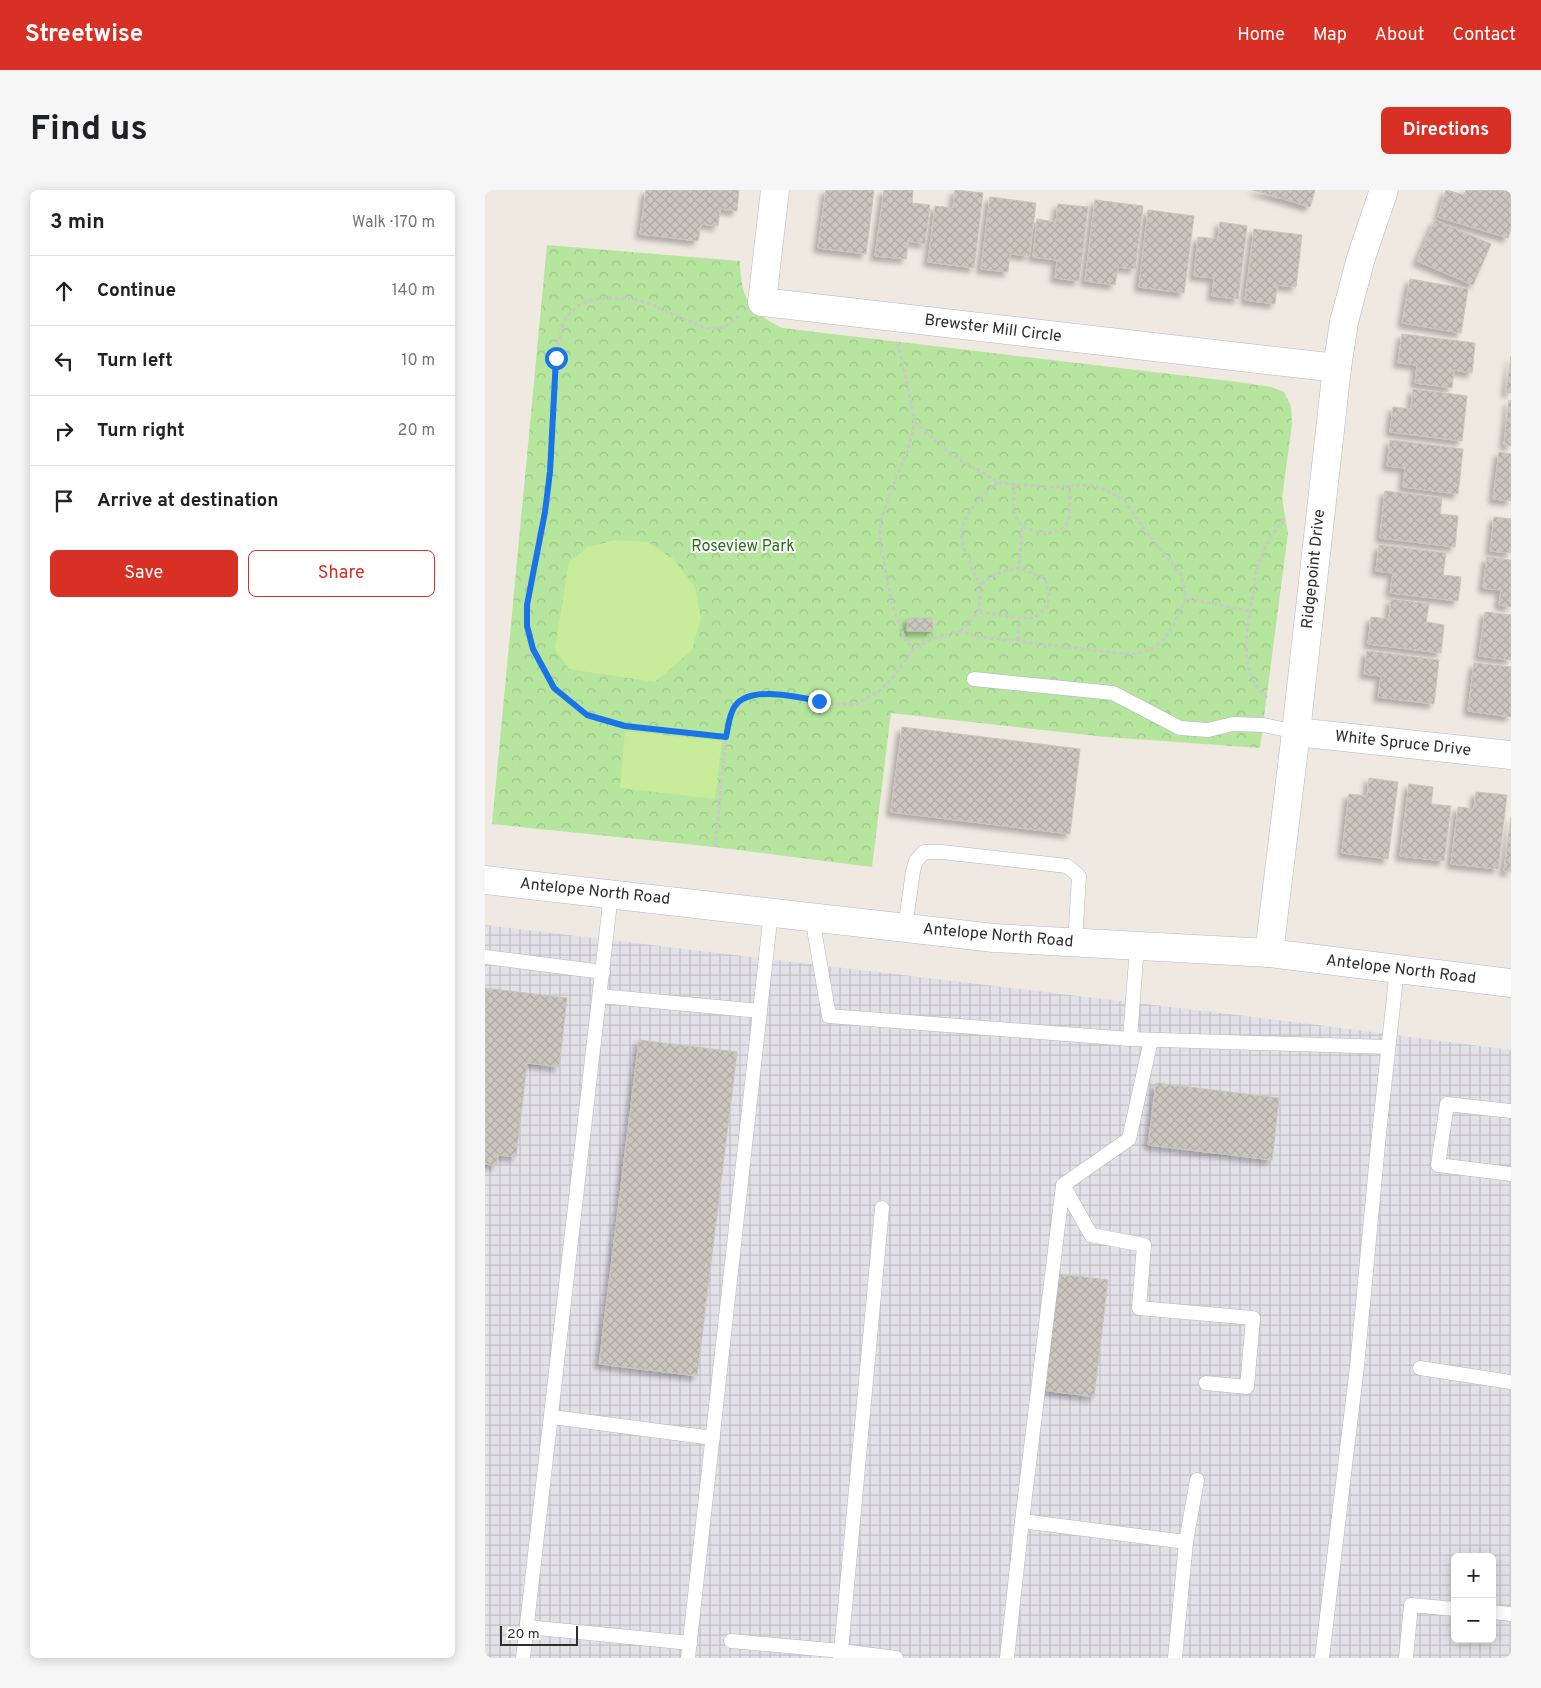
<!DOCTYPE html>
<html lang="en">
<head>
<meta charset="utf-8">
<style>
  body { margin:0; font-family:Overpass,sans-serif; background:#f6f6f6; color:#202124 }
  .controls { position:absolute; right:15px; bottom:15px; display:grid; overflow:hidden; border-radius:8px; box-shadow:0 2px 12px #0003 }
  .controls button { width:45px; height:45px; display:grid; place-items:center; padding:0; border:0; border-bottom:1px solid #e0e0e0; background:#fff; color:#202124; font:25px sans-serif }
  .scale { position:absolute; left:15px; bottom:12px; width:78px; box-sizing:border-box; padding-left:5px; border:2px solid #2e2e2e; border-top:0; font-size:14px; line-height:18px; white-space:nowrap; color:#2e2e2e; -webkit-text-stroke:4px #fff; paint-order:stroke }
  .stop { position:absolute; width:15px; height:15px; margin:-11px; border:4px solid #1a73e8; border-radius:50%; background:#fff }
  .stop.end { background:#1a73e8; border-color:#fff; box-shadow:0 1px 5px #0008 }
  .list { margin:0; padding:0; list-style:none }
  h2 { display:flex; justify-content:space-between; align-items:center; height:65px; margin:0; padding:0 20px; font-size:21px }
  h2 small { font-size:16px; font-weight:400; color:#757577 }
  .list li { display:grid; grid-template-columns:32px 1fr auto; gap:15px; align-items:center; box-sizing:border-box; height:70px; padding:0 20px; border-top:1px solid #e0e0e0 }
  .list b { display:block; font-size:19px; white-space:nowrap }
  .list em { font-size:16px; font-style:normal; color:#757577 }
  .actions { display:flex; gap:10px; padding:15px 20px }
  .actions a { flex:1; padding:11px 0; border:1px solid #d93025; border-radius:8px; text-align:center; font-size:18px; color:#d93025 }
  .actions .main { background:#d93025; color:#fff }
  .icon { flex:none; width:28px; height:28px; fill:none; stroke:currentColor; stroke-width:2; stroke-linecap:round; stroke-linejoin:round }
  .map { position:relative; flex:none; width:1026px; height:1468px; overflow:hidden; border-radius:8px }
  header { display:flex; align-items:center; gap:30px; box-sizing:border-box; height:70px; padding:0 25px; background:#d93025; color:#fff }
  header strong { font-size:24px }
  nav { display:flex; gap:28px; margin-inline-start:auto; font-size:18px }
  .intro { display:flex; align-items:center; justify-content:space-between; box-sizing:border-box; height:120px; padding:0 30px }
  h1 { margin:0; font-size:35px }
  .button { padding:12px 22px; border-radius:8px; background:#d93025; color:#fff; font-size:18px; font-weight:700 }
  main { display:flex; gap:30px; padding:0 30px }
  aside { flex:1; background:#fff; border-radius:8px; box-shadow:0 2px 12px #0003 }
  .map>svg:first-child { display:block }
</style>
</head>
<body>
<header>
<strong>Streetwise</strong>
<nav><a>Home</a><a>Map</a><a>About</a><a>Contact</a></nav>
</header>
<div class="intro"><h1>Find us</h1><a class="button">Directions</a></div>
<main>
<aside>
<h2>3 min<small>Walk · 170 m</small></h2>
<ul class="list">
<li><svg class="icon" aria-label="ahead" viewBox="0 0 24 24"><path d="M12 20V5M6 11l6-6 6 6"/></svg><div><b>Continue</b></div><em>140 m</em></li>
<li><svg class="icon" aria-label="left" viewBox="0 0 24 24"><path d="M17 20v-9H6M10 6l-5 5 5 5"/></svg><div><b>Turn left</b></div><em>10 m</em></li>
<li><svg class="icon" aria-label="right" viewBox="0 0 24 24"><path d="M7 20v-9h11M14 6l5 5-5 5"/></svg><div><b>Turn right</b></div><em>20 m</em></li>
<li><svg class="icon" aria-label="arrive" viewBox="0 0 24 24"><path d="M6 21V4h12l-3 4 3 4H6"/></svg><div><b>Arrive at destination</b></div></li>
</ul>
<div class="actions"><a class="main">Save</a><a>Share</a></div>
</aside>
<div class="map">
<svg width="1026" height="1468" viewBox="0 0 1026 1468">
  <defs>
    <pattern id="industrial-grid" width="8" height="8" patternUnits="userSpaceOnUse" patternTransform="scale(1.25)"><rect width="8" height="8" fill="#e3e1e8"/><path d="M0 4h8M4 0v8" fill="none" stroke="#c3c1c7"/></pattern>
    <pattern id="park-crowns" width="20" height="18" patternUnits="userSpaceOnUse" patternTransform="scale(1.25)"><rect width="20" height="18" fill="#b6e59e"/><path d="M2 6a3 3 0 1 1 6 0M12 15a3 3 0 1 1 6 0" fill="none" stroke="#9dc588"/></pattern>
    <pattern id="building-cross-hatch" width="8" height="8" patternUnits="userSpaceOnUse" patternTransform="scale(1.25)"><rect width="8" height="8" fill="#cbc7bf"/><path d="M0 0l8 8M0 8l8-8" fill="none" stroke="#afaba4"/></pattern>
    <filter id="shadow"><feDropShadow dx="-4.5" dy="4.5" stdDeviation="2.5" flood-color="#0004"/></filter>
  </defs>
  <rect width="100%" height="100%" fill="#efe9e1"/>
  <path fill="url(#industrial-grid)" fill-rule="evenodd" d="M 0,735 L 802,831 L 1026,860 L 1026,1468 L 0,1468 ZM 970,1367 L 1007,1367 L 1007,1449 L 970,1449 Z"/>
  <path fill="url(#park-crowns)" d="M 62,55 L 255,71 C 256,109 264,121 297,138 L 753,192 L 786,197 L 799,202 L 806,216 L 807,234 L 797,308 L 803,343 L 775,558 L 621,547 L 406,523 L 387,677 L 230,657 L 7,634 Z"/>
  <g fill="#c9ec9a">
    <polygon points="130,350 163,352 188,369 210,397 216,429 207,460 170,492 84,479 70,459 84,372 103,357"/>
    <polygon points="140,541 237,551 230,609 135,598"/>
  </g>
  <g fill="url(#building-cross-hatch)" stroke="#cbc5ba" filter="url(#shadow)">
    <polygon points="161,0 254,0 252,21 235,19 233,36 216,34 213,51 155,44"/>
    <polygon points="341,0 389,0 381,64 333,58"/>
    <polygon points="399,0 428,0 427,13 445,15 440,54 423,51 421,69 390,66"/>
    <polygon points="470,0 498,3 489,78 443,72 450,16 468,18"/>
    <polygon points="768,0 830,0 825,17"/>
    <polygon points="961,0 979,5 981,0 1026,1 1026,38 1023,48 953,27"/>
    <polygon points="505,7 551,13 544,66 525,64 523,82 496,79"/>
    <polygon points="610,10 658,16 650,79 633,77 630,95 600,91"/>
    <polygon points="573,14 603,17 594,91 570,88 572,70 548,67 552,29 571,32"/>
    <polygon points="663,20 709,26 699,103 654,97"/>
    <polygon points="950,30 1006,54 988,95 932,71"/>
    <polygon points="735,32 762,36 753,109 727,106 729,88 709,86 713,47 733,49"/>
    <polygon points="769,39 817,45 811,97 792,95 790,114 760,110"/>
    <polygon points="925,89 983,99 976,143 917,133"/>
    <polygon points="917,144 990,153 987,183 969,180 967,198 930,193 932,175 913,173"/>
    <polygon points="1026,166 1026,203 1021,202"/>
    <polygon points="928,199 982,206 977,251 905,242 908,217 926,219"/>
    <polygon points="1024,210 1026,211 1026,256 1019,255"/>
    <polygon points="905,250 978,259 973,304 918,297 920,278 902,276"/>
    <polygon points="1014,262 1026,264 1026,311 1008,309"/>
    <polygon points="900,301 957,308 955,324 973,326 970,357 895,348"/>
    <polygon points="1009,327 1026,329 1026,363 1005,361"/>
    <polygon points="894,355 961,363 958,385 976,387 973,411 905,403 908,383 891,381"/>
    <polygon points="1002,367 1026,370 1026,417 1014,415 1016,400 998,398"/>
    <polygon points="906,409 944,414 941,432 959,435 956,463 883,454 886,427 904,429"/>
    <polygon points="1000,422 1026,425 1026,470 994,466"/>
    <polygon points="423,428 447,428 448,441 422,441"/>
    <polygon points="882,461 954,470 949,514 893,507 896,486 879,484"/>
    <polygon points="989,473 1026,477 1026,527 983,521"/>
    <polygon points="417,537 595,559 585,644 406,622"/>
    <polygon points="884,588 913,592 903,669 857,663 864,604 882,606"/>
    <polygon points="924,594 948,597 946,614 966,616 959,671 915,666"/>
    <polygon points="991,602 1022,605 1013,679 966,674 973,617 989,619"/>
    <polygon points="1026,627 1026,682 1019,681"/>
    <polygon points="0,798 82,808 74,877 42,873 31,967 13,965 11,976 0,974"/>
    <polygon points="154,850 252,862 212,1186 114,1174"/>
    <polygon points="671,893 794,908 787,970 663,955"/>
    <polygon points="573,1084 623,1090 609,1207 558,1200"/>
  </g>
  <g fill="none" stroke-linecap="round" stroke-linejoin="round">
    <g stroke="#b4b7c1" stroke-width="15">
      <g id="service">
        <polyline points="489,489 628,503 695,538 723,540 748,534 779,535 811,542"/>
        <polyline points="327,727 344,826 645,849"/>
        <polyline points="420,738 428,681 431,671 439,662 457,662 582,676 594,686 590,753"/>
        <polyline points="652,756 645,849 903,857"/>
        <polyline points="0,767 118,782"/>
        <polyline points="115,806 275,821"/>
        <polyline points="1026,921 962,914 953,975 1026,984"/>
        <polyline points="578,995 606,1045 659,1055 654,1118 768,1128 762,1197 721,1193"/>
        <polyline points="935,1178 1026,1192"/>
        <polyline points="67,1227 228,1248"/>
        <polyline points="537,1331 701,1352"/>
        <polyline points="1007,1422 1026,1424"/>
        <polyline points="42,1437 205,1453"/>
        <polyline points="246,1451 356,1461 397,1018"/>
        <polyline points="38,1468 126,704"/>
        <polyline points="203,1468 286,722"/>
        <polyline points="355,1468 356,1461 411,1468"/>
        <polyline points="522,1468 537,1331 578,995 644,949 666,850"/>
        <polyline points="690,1468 701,1352 712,1290"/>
        <polyline points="837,1468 872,1176 894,944 912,779"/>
        <polyline points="921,1468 926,1415 970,1419"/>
      </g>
    </g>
    <g stroke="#b4b7c1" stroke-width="29">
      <g id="minor">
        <polyline points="290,0 277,112 852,178"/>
        <polyline points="811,542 1026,565"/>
        <polyline points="784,763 811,542 852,178 859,132 876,68 899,0"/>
      </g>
    </g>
    <g stroke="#b4b7c1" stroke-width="29">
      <polyline id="secondary" points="0,690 509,748 784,763 1026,793"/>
    </g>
    <g stroke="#c9c9c9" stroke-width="3" stroke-dasharray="4 2.5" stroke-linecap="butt">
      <path d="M 254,126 L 241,136 L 231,139 L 220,138 L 163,113 L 147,109 L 126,108 L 107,110 L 93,116 L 81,127 L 75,143 L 71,168 L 65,282 L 60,322 L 42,415 L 43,436 L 47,459 L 57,479 L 69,498 L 102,525 L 140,536 L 241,547 L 249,517 L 259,509 L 276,504 L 295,504 L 351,514 L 370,515 L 394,501 L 406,490 L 429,459 L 449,448 L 475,441 L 496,447 L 640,464 C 679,464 686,440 701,408 L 765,421"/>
      <polyline points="413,153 430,232 423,259 402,311 396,331 395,352 407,414 420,449 429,459"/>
      <path d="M 430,232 L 465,264 L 502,285 L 513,293 C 495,308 471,328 478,355 C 479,360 482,364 484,369 C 487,379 489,386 496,394 L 494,422 L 476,441"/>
      <polyline points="513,293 564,297 606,295 621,300 638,309 663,344 696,385 701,408"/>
      <path d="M 530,294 C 528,312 527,323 537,337 C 552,342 574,349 583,331 C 586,324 584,304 585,296"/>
      <path d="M 496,394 C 509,384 517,381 534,378 L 537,337"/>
      <polyline points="494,422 534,428"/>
      <polyline points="533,450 534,428 549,428 563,416 564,400 559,388 534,378"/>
      <path d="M 782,508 C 751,481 762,435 769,400 C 770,389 771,376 776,366 C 782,352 792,339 800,327"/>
      <polyline points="230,657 241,547"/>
    </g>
    <use href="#service" stroke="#fff" stroke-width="14"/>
    <use href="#minor" stroke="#fff" stroke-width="28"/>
    <use href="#secondary" stroke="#fff" stroke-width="28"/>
  </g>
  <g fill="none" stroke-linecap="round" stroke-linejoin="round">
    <path stroke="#1a73e8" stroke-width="6" d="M 71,168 L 65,282 L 60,322 L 42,415 L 42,436 L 48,459 L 69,498 L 102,525 L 140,536 L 241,547 C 243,538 244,524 250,516 C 265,495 312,507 334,511"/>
  </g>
  <g text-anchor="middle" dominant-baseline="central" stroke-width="4" stroke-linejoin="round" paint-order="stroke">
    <g font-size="16" fill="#2e2e2e" stroke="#fff">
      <text transform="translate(508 139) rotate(7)">Brewster Mill Circle</text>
      <text transform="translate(829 379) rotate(-84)">Ridgepoint Drive</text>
      <text transform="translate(918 554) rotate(6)">White Spruce Drive</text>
      <text transform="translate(110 702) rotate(6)">Antelope North Road</text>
      <text transform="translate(513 746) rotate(5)">Antelope North Road</text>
      <text transform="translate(916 780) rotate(7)">Antelope North Road</text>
    </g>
    <g font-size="16" fill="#2c6e1b" stroke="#fff">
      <text x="258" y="357">Roseview Park</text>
    </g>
  </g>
</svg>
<div class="controls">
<button>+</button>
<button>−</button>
</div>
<div class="scale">20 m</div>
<div class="stop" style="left:71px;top:168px"></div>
<div class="stop end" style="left:334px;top:511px"></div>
</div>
</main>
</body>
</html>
